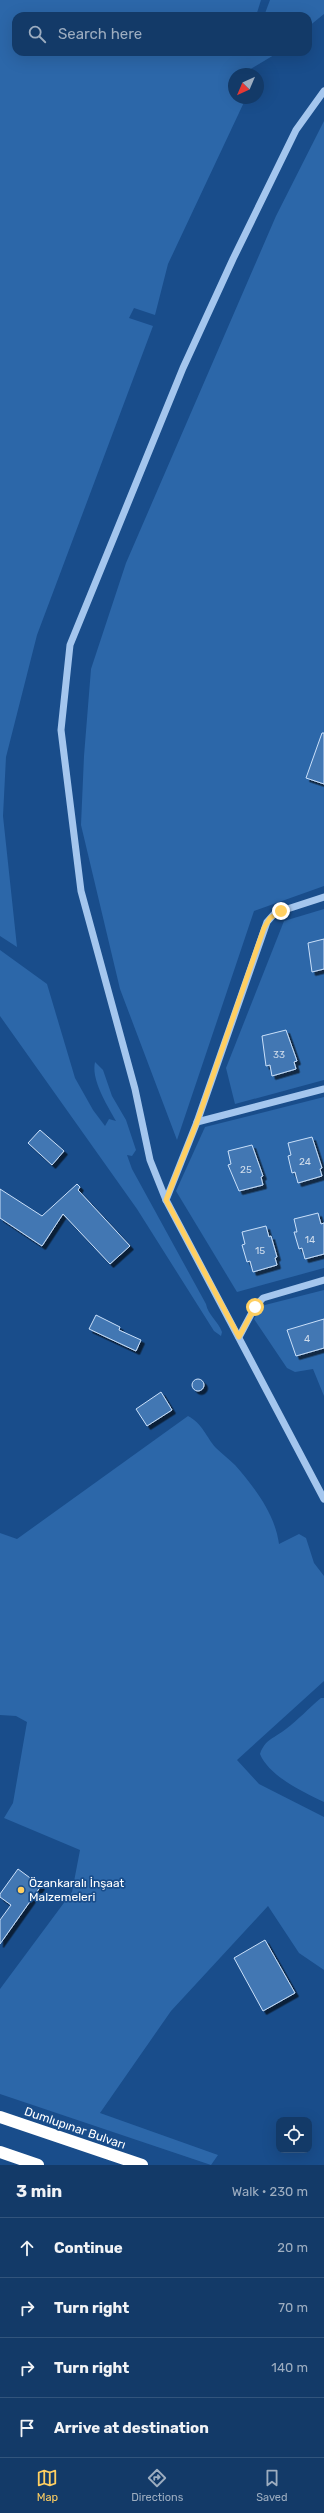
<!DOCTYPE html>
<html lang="en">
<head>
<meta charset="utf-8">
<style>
  body { margin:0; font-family:Rubik,sans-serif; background:#1c416e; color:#f1f3f6 }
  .controls { position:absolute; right:12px; bottom:12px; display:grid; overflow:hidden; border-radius:8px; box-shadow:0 4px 16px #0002 }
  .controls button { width:36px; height:36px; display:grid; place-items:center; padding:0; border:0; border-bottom:1px solid #32547c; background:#133a68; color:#f1f3f6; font:20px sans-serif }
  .compass { position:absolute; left:228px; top:68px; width:36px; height:36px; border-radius:50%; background:#133a68; box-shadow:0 4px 16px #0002; rotate:224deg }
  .stop { position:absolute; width:12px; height:12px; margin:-9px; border:3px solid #ffcf61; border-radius:50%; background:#fff }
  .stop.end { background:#ffcf61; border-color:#fff; box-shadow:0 1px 4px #0008 }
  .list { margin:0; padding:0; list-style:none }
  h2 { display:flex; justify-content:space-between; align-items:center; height:52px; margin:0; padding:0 16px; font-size:17px }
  h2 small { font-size:13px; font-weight:400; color:#9dadc0 }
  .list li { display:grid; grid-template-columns:26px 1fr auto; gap:12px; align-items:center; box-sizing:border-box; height:60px; padding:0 16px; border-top:1px solid #32547c }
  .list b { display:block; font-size:15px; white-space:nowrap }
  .list em { font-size:13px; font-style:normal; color:#9dadc0 }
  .icon { flex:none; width:22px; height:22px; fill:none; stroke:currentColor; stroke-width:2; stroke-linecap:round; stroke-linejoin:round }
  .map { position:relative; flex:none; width:324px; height:2165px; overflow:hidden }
  .search { position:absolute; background:#133a68; box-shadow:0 4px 16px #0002; left:12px; right:12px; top:12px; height:44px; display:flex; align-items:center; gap:10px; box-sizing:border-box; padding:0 14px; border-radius:12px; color:#9dadc0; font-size:15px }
  .sheet { height:292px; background:#133a68 }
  nav { display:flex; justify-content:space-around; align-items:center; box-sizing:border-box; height:56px; border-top:1px solid #32547c; background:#133a68; font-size:11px; color:#9dadc0 }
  nav a { display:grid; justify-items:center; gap:2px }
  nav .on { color:#ffcf61 }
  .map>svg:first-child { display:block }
</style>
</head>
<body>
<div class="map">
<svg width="324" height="2165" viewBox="0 0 324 2165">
  <defs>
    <filter id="shadow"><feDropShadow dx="3.5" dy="3.5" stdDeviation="0" flood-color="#0009"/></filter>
  </defs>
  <rect width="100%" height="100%" fill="#194d8b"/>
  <g fill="#2c67a9">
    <polygon points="0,0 261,0 256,16 16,16 16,52 279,52 249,70 256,74 234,74 234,98 246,98 168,264 155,315 134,308 129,318 153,326 37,635 6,757 3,816 17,947 0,936"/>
    <polygon points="270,0 324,0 324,14 308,27 308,16 264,16"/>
    <polygon points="324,121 324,886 254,911 177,1140 120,989 81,825 84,756 91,669 126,563 276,216"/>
    <polygon points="324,909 324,1080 235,1104 226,1068 284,921"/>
    <path d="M 0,950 L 47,984 L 75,1078 L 93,1110 L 105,1126 L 109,1119 L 116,1121 C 107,1105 91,1080 95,1062 L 103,1070 L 112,1096 L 126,1120 L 136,1150 L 132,1156 L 127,1155 L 132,1169 L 206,1304 C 208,1315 218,1321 222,1332 L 221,1336 L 214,1331 L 137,1209 L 0,1016 Z"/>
    <polygon points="324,1097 324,1268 237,1292 176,1191 205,1127"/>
    <polygon points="324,1290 324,1396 313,1369 295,1372 287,1368 254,1319 261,1306"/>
    <path d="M 188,1416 C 203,1424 206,1437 216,1448 C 222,1454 229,1459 235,1465 C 255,1488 275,1514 279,1544 L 299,1534 L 306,1538 L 314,1563 L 324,1576 L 324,1681 L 237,1760 L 259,1784 L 324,1817 L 324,1970 L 299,1953 L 268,1906 L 171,2011 L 100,2113 L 218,2155 L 211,2165 L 0,2094 L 0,1989 L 72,1892 L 80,1850 L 4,1818 L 13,1803 L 27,1722 L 16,1716 L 0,1715 L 0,1533 L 17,1539 Z"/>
    <path d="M 321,1698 L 324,1698 L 324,1802 C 303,1792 269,1776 260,1754 C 265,1739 275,1738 286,1729 C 298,1720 309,1708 321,1698 Z"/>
  </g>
  <g fill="#4277b3" stroke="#cae0fa" filter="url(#shadow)">
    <polygon points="322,733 324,733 324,784 306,778"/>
    <polygon points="324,939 324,969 312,972 308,943"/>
    <polygon points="286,1030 297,1061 294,1062 296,1069 272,1076 270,1065 266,1066 262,1036"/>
    <polygon points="40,1130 64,1151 52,1165 28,1143"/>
    <polygon points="312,1137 322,1168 320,1169 322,1176 298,1183 295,1172 292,1173 288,1156 291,1155 288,1143"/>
    <polygon points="252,1145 263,1176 261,1177 263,1185 239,1191 228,1165 231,1164 228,1151"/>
    <polygon points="77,1184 80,1187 78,1190 130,1246 110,1264 63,1214 42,1246 0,1218 0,1189 42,1216"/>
    <polygon points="318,1213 321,1224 324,1223 324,1254 305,1259 302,1248 299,1249 294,1232 297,1232 294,1219"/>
    <polygon points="266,1226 269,1237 271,1236 277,1257 275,1258 277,1265 253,1272 250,1261 247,1262 242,1245 245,1244 242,1232"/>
    <polygon points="96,1315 120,1327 119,1330 141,1340 136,1351 89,1329"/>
    <polygon points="324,1319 324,1348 296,1356 287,1330"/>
    <circle cx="198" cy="1385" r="6"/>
    <polygon points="161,1392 172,1410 147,1426 136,1409"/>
    <polygon points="18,1869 41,1886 0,1944 0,1920 11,1905 0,1897 0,1894"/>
    <polygon points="265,1940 295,1993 263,2011 234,1958"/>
  </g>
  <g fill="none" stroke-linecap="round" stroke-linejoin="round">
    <g stroke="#a4c6ee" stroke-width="7">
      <polyline points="324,91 296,130 233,259 183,368 70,645 61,730 81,891 135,1089 150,1160 166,1200 324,1499"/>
      <polyline points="197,1122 324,1089"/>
      <polyline points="166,1200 197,1122 267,922 275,913 324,897"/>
      <polyline points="239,1337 255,1307 263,1298 324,1280"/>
    </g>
    <g stroke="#fff" stroke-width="12">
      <polyline points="0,2117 142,2165"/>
      <polyline points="0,2152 38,2165"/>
    </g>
  </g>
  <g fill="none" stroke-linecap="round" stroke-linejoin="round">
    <polyline stroke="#ffcf61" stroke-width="5" points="255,1307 239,1337 166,1200 197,1122 264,928 270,918 281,911"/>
  </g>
  <circle fill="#ffcf61" stroke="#194d8b" stroke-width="1.5" cx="21" cy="1890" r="4"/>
  <g text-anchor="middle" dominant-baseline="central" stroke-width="3.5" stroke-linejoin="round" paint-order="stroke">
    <g font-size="10" fill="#d0ddec">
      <text x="279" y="1055">33</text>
      <text x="305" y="1162">24</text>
      <text x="246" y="1170">25</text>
      <text x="310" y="1240">14</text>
      <text x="260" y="1251">15</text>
      <text x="307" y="1339">4</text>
    </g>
    <g font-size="12" fill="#fff" stroke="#194d8b" text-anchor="start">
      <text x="29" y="1883">Özankaralı İnşaat<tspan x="29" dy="14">Malzemeleri</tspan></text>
    </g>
    <g font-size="12" fill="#fff" stroke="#194d8b">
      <text transform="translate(75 2128) rotate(19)">Dumlupınar Bulvarı</text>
    </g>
  </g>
</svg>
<div class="controls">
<button><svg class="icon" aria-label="locate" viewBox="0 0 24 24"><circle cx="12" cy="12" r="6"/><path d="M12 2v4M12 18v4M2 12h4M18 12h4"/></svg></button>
</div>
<svg class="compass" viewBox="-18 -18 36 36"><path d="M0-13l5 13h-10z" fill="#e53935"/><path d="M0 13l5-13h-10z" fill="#9dadc0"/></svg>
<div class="stop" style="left:255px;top:1307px"></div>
<div class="stop end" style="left:281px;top:911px"></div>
<div class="search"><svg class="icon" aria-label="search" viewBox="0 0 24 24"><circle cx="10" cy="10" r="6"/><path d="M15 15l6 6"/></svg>Search here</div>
</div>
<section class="sheet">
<h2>3 min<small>Walk · 230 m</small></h2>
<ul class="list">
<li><svg class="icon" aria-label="ahead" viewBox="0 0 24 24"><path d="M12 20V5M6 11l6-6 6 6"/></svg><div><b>Continue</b></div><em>20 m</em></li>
<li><svg class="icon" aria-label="right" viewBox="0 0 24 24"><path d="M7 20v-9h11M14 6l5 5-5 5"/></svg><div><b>Turn right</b></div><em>70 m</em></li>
<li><svg class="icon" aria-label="right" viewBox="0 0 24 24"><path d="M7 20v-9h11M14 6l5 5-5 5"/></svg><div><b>Turn right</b></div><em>140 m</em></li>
<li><svg class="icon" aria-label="arrive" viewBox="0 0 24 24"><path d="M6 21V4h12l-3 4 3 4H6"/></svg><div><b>Arrive at destination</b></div></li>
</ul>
</section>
<nav>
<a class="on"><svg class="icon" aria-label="map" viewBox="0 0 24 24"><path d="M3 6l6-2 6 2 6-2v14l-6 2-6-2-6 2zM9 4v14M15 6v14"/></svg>Map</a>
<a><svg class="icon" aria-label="directions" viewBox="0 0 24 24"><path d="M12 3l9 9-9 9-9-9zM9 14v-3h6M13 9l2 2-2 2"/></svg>Directions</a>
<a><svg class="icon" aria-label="saved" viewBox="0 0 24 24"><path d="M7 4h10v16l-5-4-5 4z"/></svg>Saved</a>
</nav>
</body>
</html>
